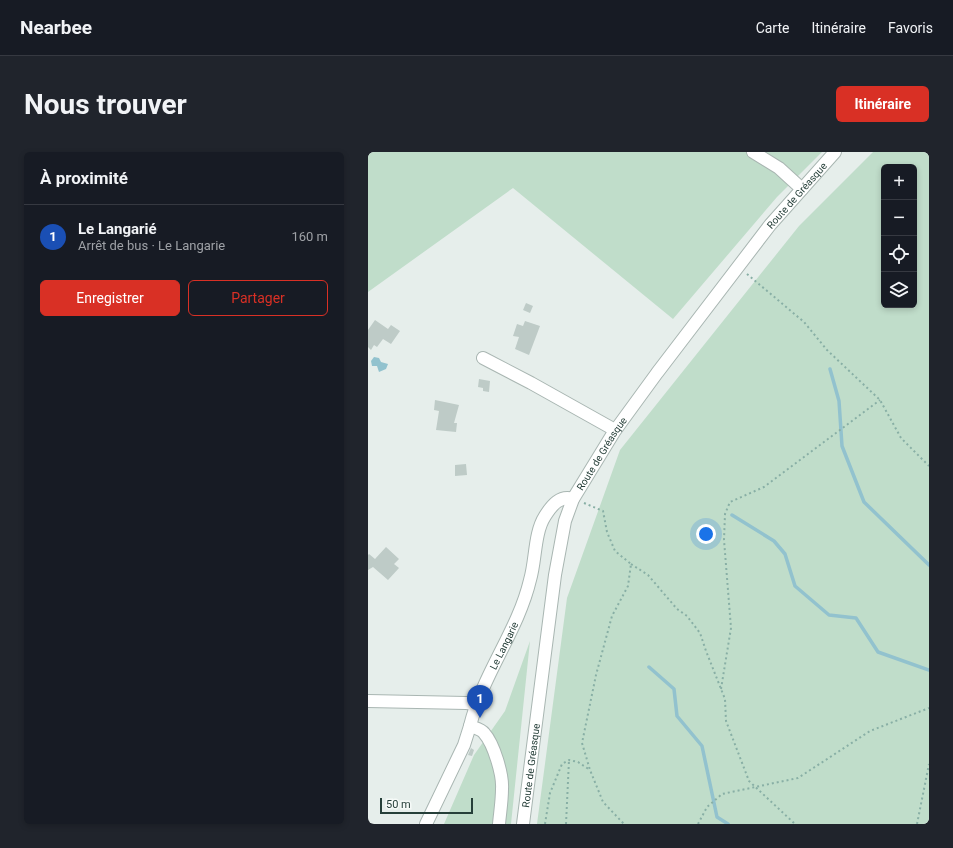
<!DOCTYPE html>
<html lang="fr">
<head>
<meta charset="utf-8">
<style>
  body { margin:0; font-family:Roboto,sans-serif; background:#20242c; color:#f1f3f6 }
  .controls { position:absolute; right:12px; top:12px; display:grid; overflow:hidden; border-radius:6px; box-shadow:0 2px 6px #0003 }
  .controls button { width:36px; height:36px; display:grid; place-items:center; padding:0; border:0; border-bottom:1px solid #363941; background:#171b24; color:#f1f3f6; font:20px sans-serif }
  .scale { position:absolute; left:12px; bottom:10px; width:93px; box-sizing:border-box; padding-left:4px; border:2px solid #263f39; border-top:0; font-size:11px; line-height:14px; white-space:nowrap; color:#263f39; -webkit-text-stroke:3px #f6faf8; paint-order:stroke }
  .you { position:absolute; left:338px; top:382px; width:14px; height:14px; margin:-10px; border:3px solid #fff; border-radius:50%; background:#1a73e8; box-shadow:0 0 0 6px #1a73e833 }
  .badge { display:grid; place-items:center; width:26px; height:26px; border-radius:50%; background:#d93025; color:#fff; font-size:13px; font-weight:700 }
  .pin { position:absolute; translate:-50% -33px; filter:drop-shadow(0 1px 2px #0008) }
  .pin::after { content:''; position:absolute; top:21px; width:14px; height:12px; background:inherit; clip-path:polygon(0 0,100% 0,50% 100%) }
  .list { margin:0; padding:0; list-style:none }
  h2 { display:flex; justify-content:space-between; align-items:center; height:52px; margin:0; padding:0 16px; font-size:17px }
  h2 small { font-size:13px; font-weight:400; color:#9ea1a6 }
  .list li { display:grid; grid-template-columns:26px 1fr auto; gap:12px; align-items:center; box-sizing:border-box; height:64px; padding:0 16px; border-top:1px solid #363941 }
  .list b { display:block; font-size:15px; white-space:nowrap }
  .list p { margin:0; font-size:13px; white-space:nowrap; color:#9ea1a6 }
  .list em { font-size:13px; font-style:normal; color:#9ea1a6 }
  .actions { display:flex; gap:8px; padding:12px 16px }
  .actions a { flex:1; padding:9px 0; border:1px solid #d93025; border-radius:6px; text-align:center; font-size:14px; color:#d93025 }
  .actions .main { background:#d93025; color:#fff }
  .icon { flex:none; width:22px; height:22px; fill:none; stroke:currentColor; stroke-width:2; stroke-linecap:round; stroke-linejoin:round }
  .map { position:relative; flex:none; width:561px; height:672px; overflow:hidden; border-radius:6px }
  header { display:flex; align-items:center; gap:24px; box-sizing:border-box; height:56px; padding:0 20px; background:#171b24; border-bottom:1px solid #363941 }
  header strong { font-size:19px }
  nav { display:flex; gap:22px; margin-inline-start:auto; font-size:14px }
  .intro { display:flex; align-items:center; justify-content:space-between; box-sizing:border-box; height:96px; padding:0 24px }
  h1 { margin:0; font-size:28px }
  .button { padding:10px 18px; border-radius:6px; background:#d93025; color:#fff; font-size:14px; font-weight:700 }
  main { display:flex; gap:24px; padding:0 24px }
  aside { flex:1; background:#171b24; border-radius:6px; box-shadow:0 2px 6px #0003 }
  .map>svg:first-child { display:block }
</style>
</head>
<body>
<header>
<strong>Nearbee</strong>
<nav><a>Carte</a><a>Itinéraire</a><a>Favoris</a></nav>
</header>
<div class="intro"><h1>Nous trouver</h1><a class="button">Itinéraire</a></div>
<main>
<aside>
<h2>À proximité<small></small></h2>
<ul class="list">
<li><span class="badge" style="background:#1a4fb4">1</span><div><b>Le Langarié</b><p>Arrêt de bus · Le Langarie</p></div><em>160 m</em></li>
</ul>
<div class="actions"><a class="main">Enregistrer</a><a>Partager</a></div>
</aside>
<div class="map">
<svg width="561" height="672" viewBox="0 0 561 672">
  <rect width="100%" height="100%" fill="#e6eeeb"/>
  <g fill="#c0ddca" fill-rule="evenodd">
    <polygon points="0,0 454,0 409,45 305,167 145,36 0,140"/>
    <path d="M 505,0 L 561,0 L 561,672 L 169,672 L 199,446 L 252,298 L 431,74 ZM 516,15 L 546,15 L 546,153 L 516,153 Z"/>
    <polygon points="162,489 143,672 76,672 106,603 137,559"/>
  </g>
  <polygon fill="#92c2ce" points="6,205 11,206 13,210 20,212 18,217 11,220 9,214 4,214 3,209"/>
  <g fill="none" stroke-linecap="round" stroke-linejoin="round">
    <g stroke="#92c2ce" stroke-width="3.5">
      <polyline points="462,217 471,249 474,294 496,350 561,413"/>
      <polyline points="364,363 406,389 417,402 427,434 461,463 488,466 510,500 561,518"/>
      <polyline points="281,515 306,537 309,564 334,594 349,665 360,672"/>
    </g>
  </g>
  <g fill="#becbc7">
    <polygon points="158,151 165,154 162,161 155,158"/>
    <polygon points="7,168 20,177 23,173 32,179 23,192 15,187 9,195 6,193 3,198 0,195 0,178"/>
    <polygon points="157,169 172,174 161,203 147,197 151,185 145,184 149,172 155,174"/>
    <polygon points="111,227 122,229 121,240 115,239 115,236 110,235"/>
    <polygon points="67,248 91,253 86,271 89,271 88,280 68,278 71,259 66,258"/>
    <polygon points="98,312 99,323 87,324 87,313"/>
    <polygon points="18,395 31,407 26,412 31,416 20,428 5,415 0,418 0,403 1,402 7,407"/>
    <polygon points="103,596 106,598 104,604 100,603"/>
  </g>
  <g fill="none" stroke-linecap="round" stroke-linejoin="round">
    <g stroke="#a9b6b2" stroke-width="14">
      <g id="minor">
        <polyline points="385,0 411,16 434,37"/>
        <polyline points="115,206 163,231 247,278"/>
        <polyline points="0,549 98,551 108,552"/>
        <polyline points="58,672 96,593 102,574"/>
        <path id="s1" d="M 131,672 C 132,661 134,649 134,637 C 135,623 126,592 116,581 C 113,577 107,576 102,574 C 115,521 150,479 162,428 C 168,408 166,381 177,364 C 184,353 192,343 205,347"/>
        <path id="s2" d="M 155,672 L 187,423 L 197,369 L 205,347 L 246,280 L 289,221 L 402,73 L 467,0"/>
      </g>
    </g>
    <g stroke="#88afa5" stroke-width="2" stroke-dasharray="2 3" stroke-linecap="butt">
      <polyline points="379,122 436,170 459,198 512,248 533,286 561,314"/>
      <polyline points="216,351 235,359 239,380 247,399 263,412 260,434 244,464 228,523 214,591 222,618 235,650 256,672"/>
      <polyline points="263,412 280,423 309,457 319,464 332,481 338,499 357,547 358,569 381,629 427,672"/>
      <polyline points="353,537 363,476 356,388 357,362 362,350 396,335 512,248"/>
      <polyline points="177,672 182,641 194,612 201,608 210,610 222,618"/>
      <polyline points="198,672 201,608"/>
      <polyline points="330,672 339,655 354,642 430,626 502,579 561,556"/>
      <polyline points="549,672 561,612"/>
    </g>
    <use href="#minor" stroke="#fff" stroke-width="12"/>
  </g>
  <g text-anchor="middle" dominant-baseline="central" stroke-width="3.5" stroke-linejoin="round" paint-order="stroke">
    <g font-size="10" fill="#263f39" stroke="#f6faf8">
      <text stroke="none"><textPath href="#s2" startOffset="707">Route de Gréasque</textPath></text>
      <text stroke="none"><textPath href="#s2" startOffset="383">Route de Gréasque</textPath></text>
      <text stroke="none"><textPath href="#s1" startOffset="198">Le Langarie</textPath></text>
      <text stroke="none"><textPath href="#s2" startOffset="59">Route de Gréasque</textPath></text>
    </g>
  </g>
</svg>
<div class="controls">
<button>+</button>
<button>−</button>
<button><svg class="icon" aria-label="locate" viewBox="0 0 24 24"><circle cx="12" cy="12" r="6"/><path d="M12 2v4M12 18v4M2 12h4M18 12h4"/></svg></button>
<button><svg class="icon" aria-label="layers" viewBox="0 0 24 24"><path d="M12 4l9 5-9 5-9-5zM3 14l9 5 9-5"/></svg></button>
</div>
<div class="scale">50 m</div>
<div class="you"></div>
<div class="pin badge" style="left:112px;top:566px;background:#1a4fb4">1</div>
</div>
</main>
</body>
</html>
